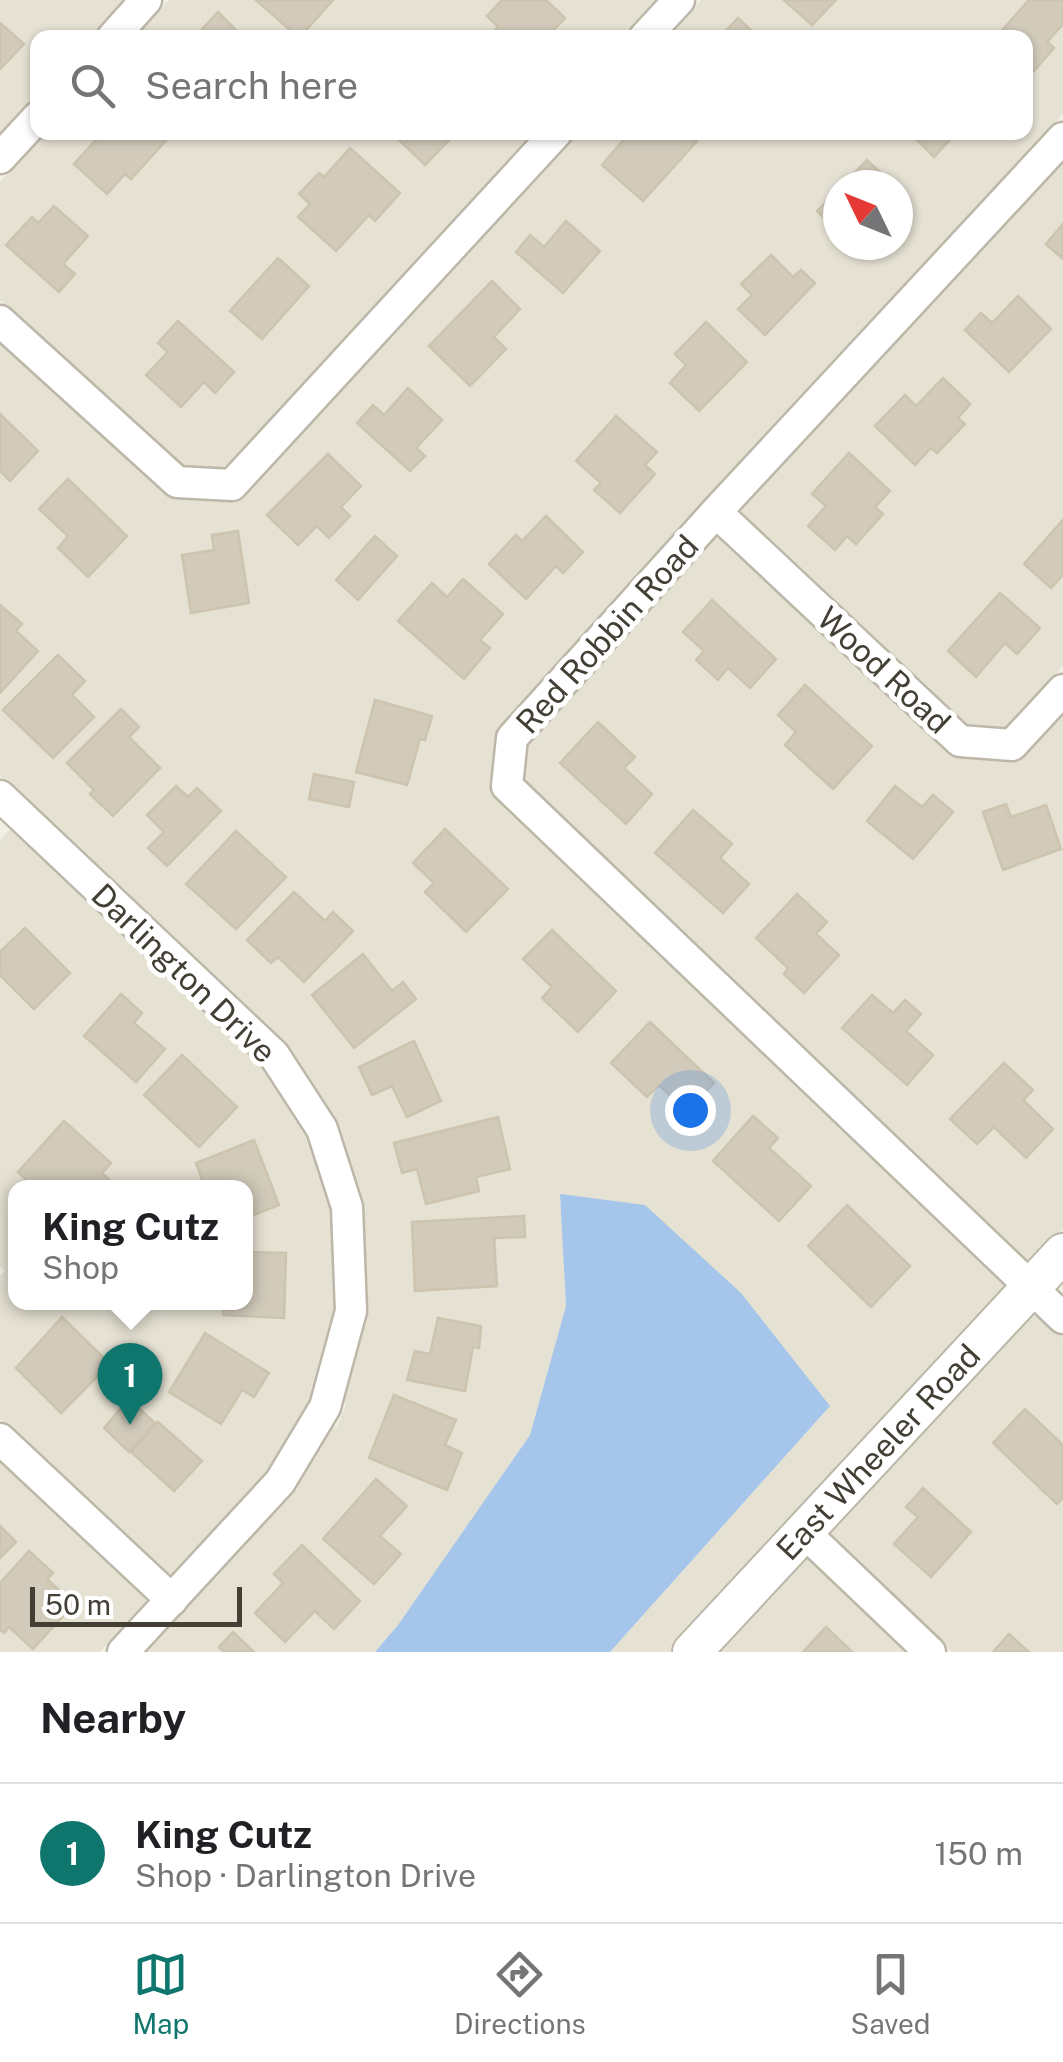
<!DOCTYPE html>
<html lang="en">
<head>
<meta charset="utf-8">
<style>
  body { margin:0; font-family:"Public Sans",sans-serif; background:#f2f2f2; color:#202124 }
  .compass { position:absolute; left:823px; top:170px; width:90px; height:90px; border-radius:50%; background:#fff; box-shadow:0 2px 8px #0004; rotate:313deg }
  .scale { position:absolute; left:30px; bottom:25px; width:212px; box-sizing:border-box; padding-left:10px; border:5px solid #433f35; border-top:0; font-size:28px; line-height:35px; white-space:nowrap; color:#433f35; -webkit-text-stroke:8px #fff; paint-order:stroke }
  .you { position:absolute; left:690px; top:1110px; width:35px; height:35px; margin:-25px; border:8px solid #fff; border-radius:50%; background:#1a73e8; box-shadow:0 0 0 15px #1a73e833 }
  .badge { display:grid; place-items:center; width:65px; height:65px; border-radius:50%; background:#0f766e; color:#fff; font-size:32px; font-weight:700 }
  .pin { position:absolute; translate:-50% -82px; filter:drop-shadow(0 2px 5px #0008) }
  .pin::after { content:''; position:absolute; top:52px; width:35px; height:30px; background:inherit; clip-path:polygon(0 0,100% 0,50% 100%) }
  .popup { position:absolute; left:8px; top:1180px; width:245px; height:130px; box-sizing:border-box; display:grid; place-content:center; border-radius:20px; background:#fff; filter:drop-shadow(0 2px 8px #0005); font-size:32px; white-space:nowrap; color:#757577 }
  .popup b { font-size:38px; color:#202124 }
  .popup::after { content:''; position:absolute; left:50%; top:100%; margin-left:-20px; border:20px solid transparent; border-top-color:#fff }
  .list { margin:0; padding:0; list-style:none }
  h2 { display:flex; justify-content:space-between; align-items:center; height:130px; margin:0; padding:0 40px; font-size:42px }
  h2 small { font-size:32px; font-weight:400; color:#757577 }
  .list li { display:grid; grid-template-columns:65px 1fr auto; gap:30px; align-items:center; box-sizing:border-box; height:140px; padding:0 40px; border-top:2px solid #e0e0e0 }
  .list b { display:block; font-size:38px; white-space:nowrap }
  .list p { margin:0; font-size:32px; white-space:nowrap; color:#757577 }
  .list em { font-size:32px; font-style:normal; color:#757577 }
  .icon { flex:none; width:55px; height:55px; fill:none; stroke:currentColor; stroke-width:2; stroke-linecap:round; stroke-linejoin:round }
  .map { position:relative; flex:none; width:1063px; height:1652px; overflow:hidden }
  .search { position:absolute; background:#fff; box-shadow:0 2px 8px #0004; left:30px; right:30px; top:30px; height:110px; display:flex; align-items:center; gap:25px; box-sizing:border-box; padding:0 35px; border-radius:20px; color:#757577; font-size:38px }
  .sheet { height:270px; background:#fff }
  nav { display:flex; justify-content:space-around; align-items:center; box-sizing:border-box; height:140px; border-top:2px solid #e0e0e0; background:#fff; font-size:28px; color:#757577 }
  nav a { display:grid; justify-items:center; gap:5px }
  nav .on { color:#0f766e }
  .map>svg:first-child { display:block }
</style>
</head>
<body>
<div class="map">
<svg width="1063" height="1652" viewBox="0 0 1063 1652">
  <rect width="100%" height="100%" fill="#f1efe5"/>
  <g fill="#e5e1d3" fill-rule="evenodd">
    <polygon points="0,0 124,0 89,37 38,38 37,93 0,134"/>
    <polygon points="169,0 657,0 622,37 134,38"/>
    <path d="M 701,0 L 1063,0 L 1063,114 L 694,512 L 500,727 L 492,783 L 497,797 L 1008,1287 L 670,1652 L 610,1652 L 830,1406 L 560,1195 L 566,1306 L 530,1435 L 398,1625 L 375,1652 L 144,1652 L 292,1494 L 333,1426 L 337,1427 L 346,1404 L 343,1402 L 367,1317 L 362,1203 L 335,1122 L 284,1045 L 0,776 L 0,342 L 168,493 L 178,497 L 233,501 L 244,496 L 579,133 L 1026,132 L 1026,38 L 667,37 ZM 838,185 L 898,185 L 898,245 L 838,245 Z"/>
    <polygon points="46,133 535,133 224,470 182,467 0,300 0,182"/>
    <polygon points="1063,162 1063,666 1004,729 965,726 738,513"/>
    <polygon points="718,534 950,752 961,757 1013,760 1024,756 1063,714 1063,1229 1029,1266 524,781 527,746"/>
    <path d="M 12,827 L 262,1064 L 308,1134 L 332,1207 L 335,1308 L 311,1400 L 267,1472 L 169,1578 L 0,1419 L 0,1276 L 5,1271 L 0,1266 L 0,841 ZM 15,1188 L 245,1188 L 245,1302 L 15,1302 Z"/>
    <polygon points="1032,1309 1063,1338 1063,1652 952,1652 826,1532"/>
    <polygon points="0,1459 150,1599 100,1652 0,1652"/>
    <polygon points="806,1554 909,1652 715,1652"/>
  </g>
  <polygon fill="#a5c6ea" points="560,1194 645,1205 741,1293 830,1406 610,1652 375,1652 398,1625 530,1435 566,1306"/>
  <g fill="#d2cbbb" stroke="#ccc4af" stroke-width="2.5">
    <polygon points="256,0 333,0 299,38"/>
    <polygon points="502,0 546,0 565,18 546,38 488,38 498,27 487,16"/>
    <polygon points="784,0 836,0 812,25"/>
    <polygon points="1029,0 1063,0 1063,24 1047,42 1054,48 1034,71 1026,63 1026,38 996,37"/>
    <polygon points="218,12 244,38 194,38"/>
    <polygon points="738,18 759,38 719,38"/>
    <polygon points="0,23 24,44 0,69"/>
    <polygon points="103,132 168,132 171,135 131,179 125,174 107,194 74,164"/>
    <polygon points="399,132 457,132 425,165 395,136"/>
    <polygon points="630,132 687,132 697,141 643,201 602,165"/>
    <polygon points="909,132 957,132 934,157"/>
    <polygon points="350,148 400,193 375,221 369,215 336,251 298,217 310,204 299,194 319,173 324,177"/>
    <polygon points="867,160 893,185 843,185"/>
    <polygon points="838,190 838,232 817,211"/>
    <polygon points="54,206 88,236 63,264 75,274 59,292 6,245 32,217 38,223"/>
    <polygon points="566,221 600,251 563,293 516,252 530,235 544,247"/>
    <polygon points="1063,224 1063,259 1046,244"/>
    <polygon points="771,255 793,277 801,270 815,283 765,335 738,309 752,295 741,284"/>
    <polygon points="278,258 309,286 262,339 230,311"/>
    <polygon points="492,281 520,309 494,337 506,349 470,386 429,346"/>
    <polygon points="1018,296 1051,329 1009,372 965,330 981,313 992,323"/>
    <polygon points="178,321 234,372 215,393 204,382 181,407 146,375 168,352 158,343"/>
    <polygon points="706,322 747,362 699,411 670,383 686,365 675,354"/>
    <polygon points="943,378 970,404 958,418 965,424 937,453 931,448 915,465 875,426 905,395 916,406"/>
    <polygon points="408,388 442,420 416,448 425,456 410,471 357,423 373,405 384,415"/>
    <polygon points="0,414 38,451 10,481 0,471"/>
    <polygon points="616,416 657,452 645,465 655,474 620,513 594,490 601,483 576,461"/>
    <polygon points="849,453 890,491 875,507 883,514 856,544 847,536 835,550 808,526 826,506 812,494"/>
    <polygon points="328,454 361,486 341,507 350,516 329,538 317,526 298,545 267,515"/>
    <polygon points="68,479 127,536 88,577 58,548 68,536 39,509"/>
    <polygon points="546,516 583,552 563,573 556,566 526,599 489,564 516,535 522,541"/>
    <polygon points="1063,520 1063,575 1051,588 1024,564"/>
    <polygon points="238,531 249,603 191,613 182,555 214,550 212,535"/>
    <polygon points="375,536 397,556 358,600 336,580"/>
    <polygon points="463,579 503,614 480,640 490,648 464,679 398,621 432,583 447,597"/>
    <polygon points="1000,593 1040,628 1017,654 1005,643 976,677 948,651"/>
    <polygon points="712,600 776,659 750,688 728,668 718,680 696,660 704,651 683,632"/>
    <polygon points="0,605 22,624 16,631 38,651 0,693"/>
    <polygon points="58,655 85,681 72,695 94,717 53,758 3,710"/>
    <polygon points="805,685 872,746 833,789 785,745 796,732 778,715"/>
    <polygon points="375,700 432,716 425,740 420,739 407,785 356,772"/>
    <polygon points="121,709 139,727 129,737 160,768 113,816 90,794 94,790 67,763"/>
    <polygon points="598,722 635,757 624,768 652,794 626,824 560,763"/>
    <polygon points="314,774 354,782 349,807 309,799"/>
    <polygon points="176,786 188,797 197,788 221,811 167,866 148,848 164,832 147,815"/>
    <polygon points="895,786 922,807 933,795 953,812 913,859 867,821"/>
    <polygon points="1006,804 1011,817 1046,805 1061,849 1003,870 983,812"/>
    <polygon points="693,810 732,844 720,858 749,884 723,913 655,853"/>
    <polygon points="445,829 508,889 466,932 425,892 434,883 413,863"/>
    <polygon points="236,831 286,877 236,929 186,884"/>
    <polygon points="294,892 325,921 333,912 353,931 304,982 278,957 271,963 247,940"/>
    <polygon points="797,894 827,922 816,934 839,955 804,993 784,974 788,968 756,938"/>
    <polygon points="25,928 70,973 34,1009 0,975 0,952"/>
    <polygon points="552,930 616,991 578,1032 542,998 552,987 523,959"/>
    <polygon points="363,954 392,991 403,982 416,999 354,1048 312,995"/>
    <polygon points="121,994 142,1013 134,1023 165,1049 136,1082 84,1036"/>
    <polygon points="872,995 893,1013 905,1000 921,1014 906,1031 933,1055 907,1085 842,1028"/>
    <polygon points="650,1022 714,1083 687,1111 659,1085 647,1097 611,1063"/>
    <polygon points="414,1041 441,1101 407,1117 392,1086 372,1095 359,1067"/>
    <polygon points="182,1055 237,1107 199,1147 144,1095"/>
    <polygon points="1004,1063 1033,1090 1023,1100 1053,1129 1026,1158 994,1127 977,1144 950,1119"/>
    <polygon points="753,1116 778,1138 769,1148 811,1186 779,1221 713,1161"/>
    <polygon points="498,1117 510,1169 476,1177 479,1191 426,1204 417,1169 402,1173 394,1143"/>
    <polygon points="64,1121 111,1163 102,1173 115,1185 112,1188 67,1188 61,1182 57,1188 35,1188 18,1172"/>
    <polygon points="254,1140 279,1205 245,1218 245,1188 205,1188 196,1163"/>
    <polygon points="847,1205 910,1266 871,1307 808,1246"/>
    <polygon points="524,1216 525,1237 494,1238 497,1286 415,1291 412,1222"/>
    <polygon points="245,1252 286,1253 284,1318 223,1315 224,1302 245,1302"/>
    <polygon points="84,1302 148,1302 148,1310 84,1306"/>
    <polygon points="62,1317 110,1364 61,1413 16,1368"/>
    <polygon points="438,1318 481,1326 479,1348 473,1347 465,1391 407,1380 415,1351 430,1354"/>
    <polygon points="205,1333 269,1373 254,1397 242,1390 221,1424 169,1392"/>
    <polygon points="394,1395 456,1420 445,1445 462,1453 447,1490 369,1458"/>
    <polygon points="129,1399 155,1423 129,1452 104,1428"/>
    <polygon points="1025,1409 1063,1445 1063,1498 1057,1504 993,1443"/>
    <polygon points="158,1422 202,1461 174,1491 131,1452"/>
    <polygon points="376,1479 407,1506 380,1536 401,1554 374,1584 323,1539"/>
    <polygon points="923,1488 971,1532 931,1577 894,1544 918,1517 906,1507"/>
    <polygon points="0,1526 16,1542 0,1558"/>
    <polygon points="302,1545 360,1601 334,1629 315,1611 285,1642 255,1613 283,1583 274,1574"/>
    <polygon points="29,1551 53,1573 47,1579 74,1604 33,1649 9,1627 4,1633 0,1630 0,1583"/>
    <polygon points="826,1627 852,1652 803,1652"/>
    <polygon points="233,1632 254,1652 224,1652 219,1647"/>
    <polygon points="1009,1634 1029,1652 993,1652"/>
  </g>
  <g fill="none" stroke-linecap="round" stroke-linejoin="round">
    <g stroke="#bcb7a8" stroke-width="35">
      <g id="minor">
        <polyline points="112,38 146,0"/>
        <polyline points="644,38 679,0"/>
        <polyline points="1063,138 716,512 512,738 507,786 1063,1318"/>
        <polyline points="0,158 38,117"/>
        <polyline points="0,321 177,482 232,485 557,132"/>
        <polyline points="716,512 960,741 1012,745 1063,690"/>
        <polyline points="0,796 274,1055 322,1129 347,1207 351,1311 325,1407 280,1482 123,1652"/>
        <polyline points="0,1439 172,1600"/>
        <polyline points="804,1532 930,1652"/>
      </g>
    </g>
    <g stroke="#bcb7a8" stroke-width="42">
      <polyline id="tertiary" points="692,1652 1063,1253"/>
    </g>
    <use href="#minor" stroke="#fff" stroke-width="30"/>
    <use href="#tertiary" stroke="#fff" stroke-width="38"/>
  </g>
  <g text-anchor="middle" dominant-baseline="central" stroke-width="10" stroke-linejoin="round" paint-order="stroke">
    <g font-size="32" fill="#433f35" stroke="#fff">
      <text transform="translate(607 634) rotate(-48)">Red Robbin Road</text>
      <text transform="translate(884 670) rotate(43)">Wood Road</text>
      <text transform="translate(184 973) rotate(44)">Darlington Drive</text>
      <text transform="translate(878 1452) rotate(-47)">East Wheeler Road</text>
    </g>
  </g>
</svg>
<svg class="compass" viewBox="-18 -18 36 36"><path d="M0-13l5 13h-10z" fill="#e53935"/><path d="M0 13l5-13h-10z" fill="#757577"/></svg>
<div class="scale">50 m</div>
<div class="you"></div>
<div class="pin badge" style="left:130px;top:1425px">1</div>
<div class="popup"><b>King Cutz</b>Shop</div>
<div class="search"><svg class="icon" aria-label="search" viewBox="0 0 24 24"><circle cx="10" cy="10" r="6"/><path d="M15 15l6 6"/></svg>Search here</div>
</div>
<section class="sheet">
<h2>Nearby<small></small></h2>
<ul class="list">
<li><span class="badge">1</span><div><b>King Cutz</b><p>Shop · Darlington Drive</p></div><em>150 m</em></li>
</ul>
</section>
<nav>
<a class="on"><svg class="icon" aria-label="map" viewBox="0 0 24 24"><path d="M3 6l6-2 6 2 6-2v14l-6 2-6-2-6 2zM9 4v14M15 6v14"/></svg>Map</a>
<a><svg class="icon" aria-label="directions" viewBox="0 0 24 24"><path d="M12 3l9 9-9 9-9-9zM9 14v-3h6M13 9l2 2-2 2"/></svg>Directions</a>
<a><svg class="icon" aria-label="saved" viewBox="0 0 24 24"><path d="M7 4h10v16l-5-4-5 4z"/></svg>Saved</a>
</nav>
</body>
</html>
